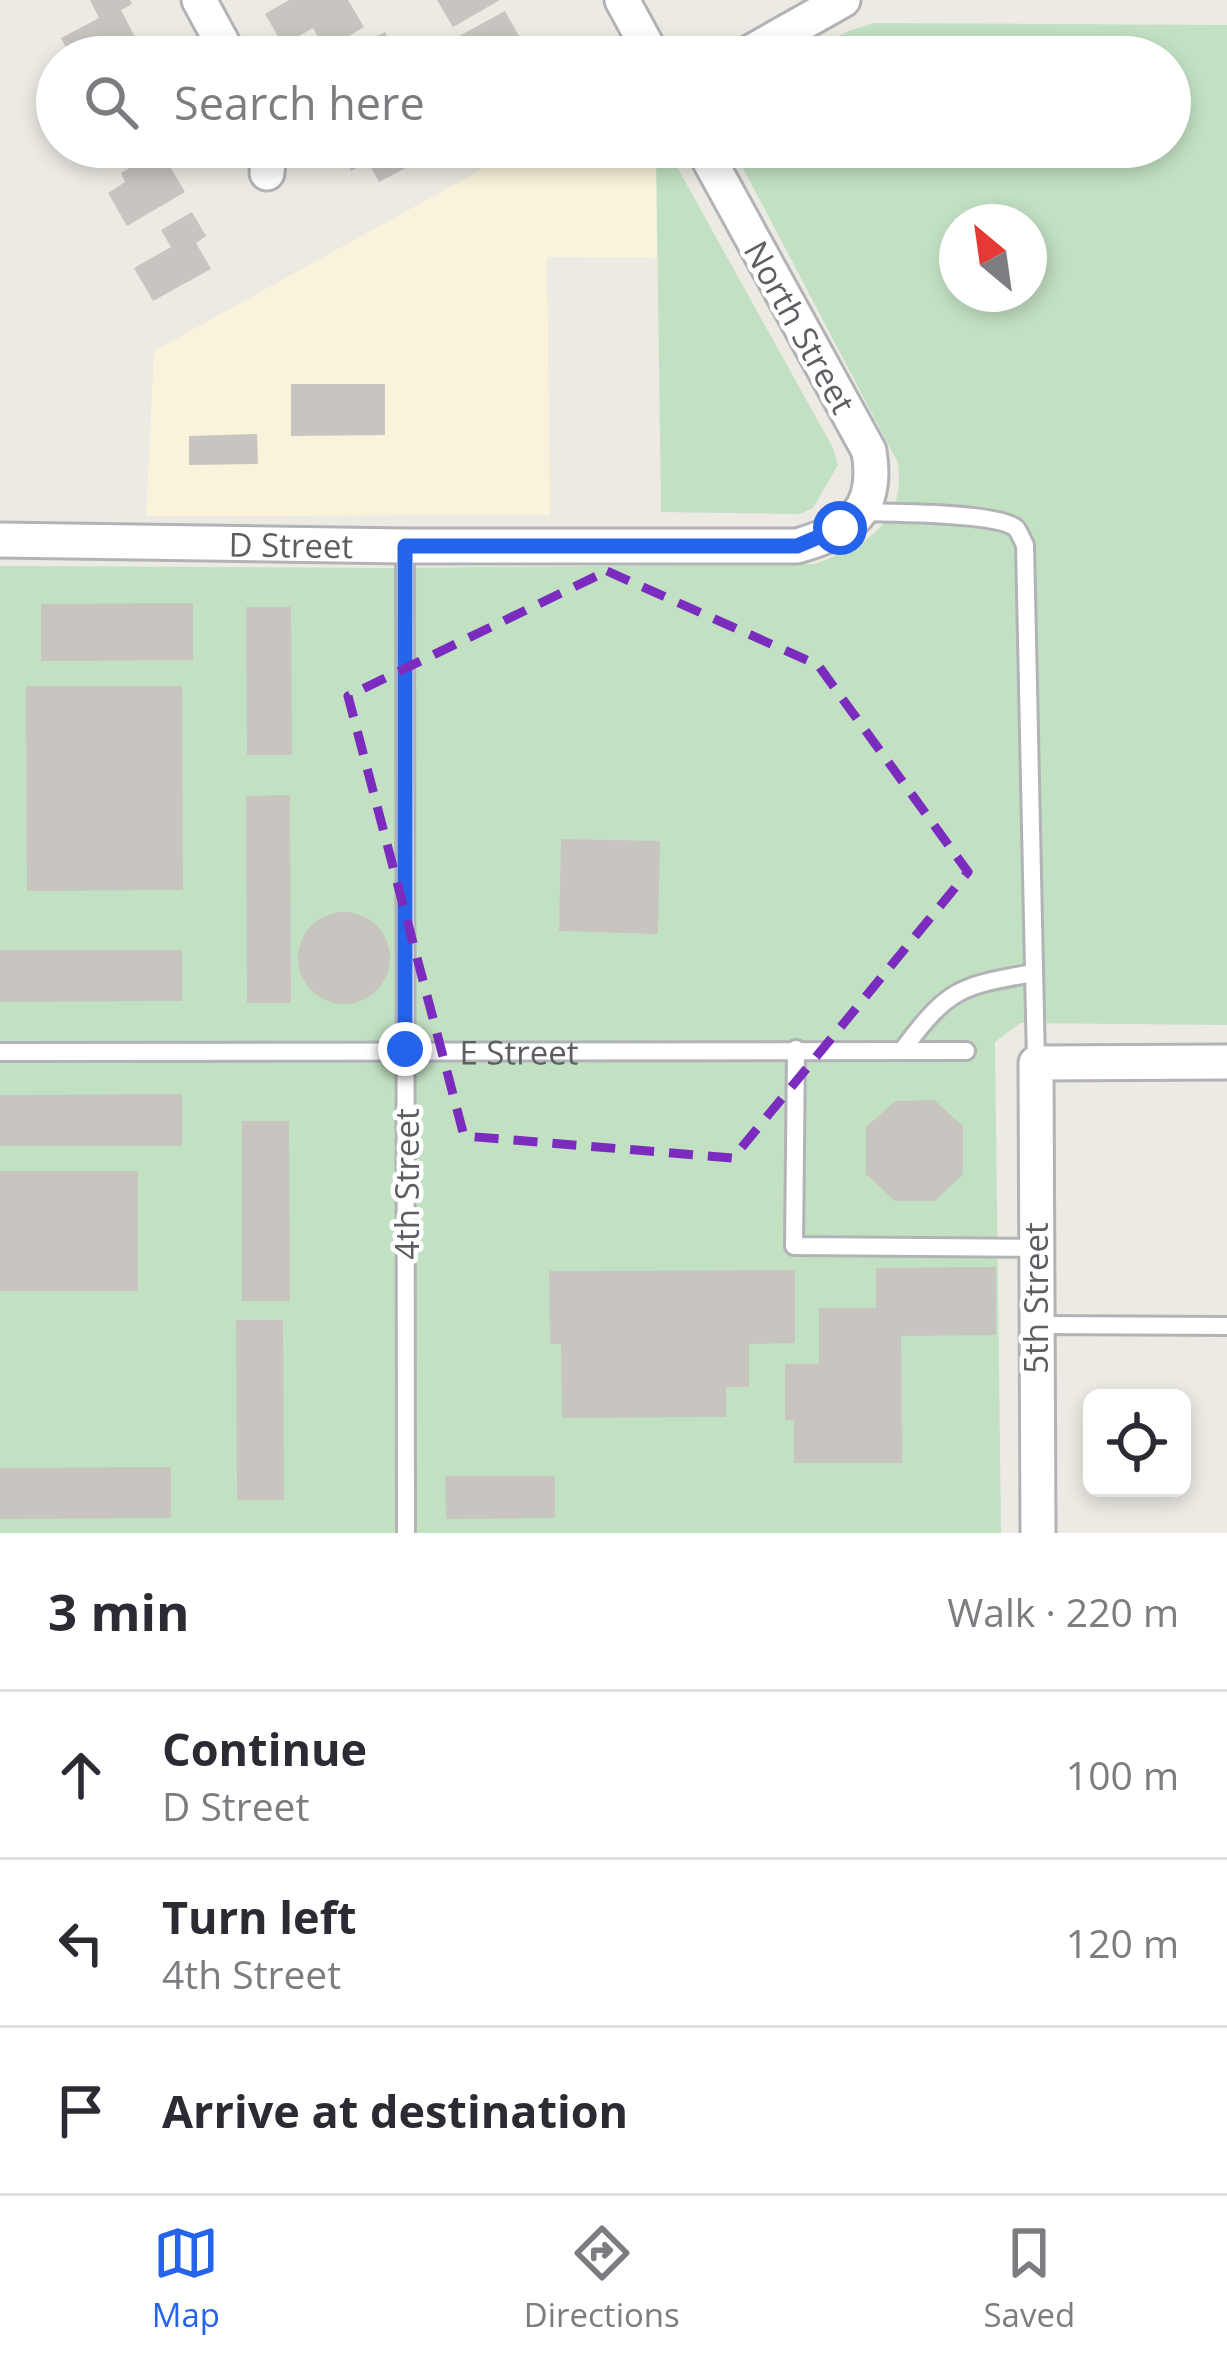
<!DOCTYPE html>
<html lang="en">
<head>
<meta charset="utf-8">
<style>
  body { margin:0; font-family:"Open Sans",sans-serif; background:#f7f7f7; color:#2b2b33 }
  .controls { position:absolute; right:36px; bottom:36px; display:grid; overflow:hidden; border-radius:18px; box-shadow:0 6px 18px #0003 }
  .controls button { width:108px; height:108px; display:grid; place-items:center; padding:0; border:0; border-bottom:3px solid #e1e1e2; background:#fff; color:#2b2b33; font:60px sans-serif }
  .compass { position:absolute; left:939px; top:204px; width:108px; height:108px; border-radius:50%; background:#fff; box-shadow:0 6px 18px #0003; rotate:331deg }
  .stop { position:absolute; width:36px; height:36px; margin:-27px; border:9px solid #2563eb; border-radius:50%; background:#fff }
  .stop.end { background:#2563eb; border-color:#fff; box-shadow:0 3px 12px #0008 }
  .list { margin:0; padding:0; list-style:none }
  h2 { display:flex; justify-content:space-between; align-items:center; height:156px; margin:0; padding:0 48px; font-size:51px }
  h2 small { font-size:39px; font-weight:400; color:#7c7c81 }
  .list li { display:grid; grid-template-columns:78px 1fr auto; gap:36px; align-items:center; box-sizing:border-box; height:168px; padding:0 48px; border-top:3px solid #e1e1e2 }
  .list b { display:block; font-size:45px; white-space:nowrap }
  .list p { margin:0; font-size:39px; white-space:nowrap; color:#7c7c81 }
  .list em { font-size:39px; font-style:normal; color:#7c7c81 }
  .icon { flex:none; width:66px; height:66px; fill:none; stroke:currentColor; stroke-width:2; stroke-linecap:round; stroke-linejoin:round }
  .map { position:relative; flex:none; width:1227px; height:1533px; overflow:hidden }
  .search { position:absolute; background:#fff; box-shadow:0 6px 18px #0003; left:36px; right:36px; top:36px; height:132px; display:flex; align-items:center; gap:30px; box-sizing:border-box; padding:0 42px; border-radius:66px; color:#7c7c81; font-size:45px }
  .sheet { height:660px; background:#fff }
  nav { display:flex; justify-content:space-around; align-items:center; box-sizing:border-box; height:168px; border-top:3px solid #e1e1e2; background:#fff; font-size:33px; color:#7c7c81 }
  nav a { display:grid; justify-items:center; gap:6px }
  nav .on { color:#2563eb }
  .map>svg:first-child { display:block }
</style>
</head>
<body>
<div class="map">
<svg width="1227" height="1533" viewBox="0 0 1227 1533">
  <rect width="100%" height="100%" fill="#eceae3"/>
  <polygon fill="#f9f3db" points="522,147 656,147 657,258 547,257 550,515 146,516 154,351"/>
  <g fill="#c2e1c3" fill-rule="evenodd">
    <path d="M 874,23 L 1227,25 L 1227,1025 L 1020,1023 L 995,1042 L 1001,1533 L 0,1533 L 0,566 L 388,568 L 815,564 C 865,545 906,524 898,463 L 732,147 L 1170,147 L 1170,57 L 801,57 L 848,31 ZM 957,222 L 1029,222 L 1029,294 L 957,294 Z"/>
    <polygon points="656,147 666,147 833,448 838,465 813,508 800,514 661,512"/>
  </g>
  <g fill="#c8c5c0">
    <polygon points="90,0 130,0 132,4 121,10 137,41 106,57 71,57 61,38 99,18"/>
    <polygon points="289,0 348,0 364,27 325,50 313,28 283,45 265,14"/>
    <polygon points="437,0 500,0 453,27"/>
    <polygon points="505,11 524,45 503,57 444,57 439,47"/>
    <polygon points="385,32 394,50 382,57 339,57"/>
    <polygon points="147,147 171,147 179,159 169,165 185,192 127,226 108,193 125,182 121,173 140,162 135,154"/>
    <polygon points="338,147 445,147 379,182 368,162 351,171"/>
    <polygon points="192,212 206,236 196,243 211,269 153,301 134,268 171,247 161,230"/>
    <polygon points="291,384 385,384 385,435 291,436"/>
    <polygon points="257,434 258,464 189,465 189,436"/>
    <polygon points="193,603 193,660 41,661 41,604"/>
    <polygon points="246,607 291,607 292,755 247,755"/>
    <polygon points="26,686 182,686 183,890 27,891"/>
    <polygon points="290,795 291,1003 247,1003 246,796"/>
    <polygon points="561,839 660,841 658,934 559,931"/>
    <circle cx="344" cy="958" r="46"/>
    <polygon points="0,950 182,950 182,1001 0,1002"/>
    <polygon points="182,1094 182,1146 0,1146 0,1095"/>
    <polygon points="934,1100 963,1126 963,1174 935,1201 895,1201 866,1174 866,1127 895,1101"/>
    <polygon points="242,1121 289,1121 290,1301 242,1301"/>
    <rect x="0" y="1171" width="138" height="120"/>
    <polygon points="996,1267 996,1335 901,1336 902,1463 794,1463 794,1420 785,1420 785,1364 819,1364 819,1308 876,1308 876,1268"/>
    <polygon points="795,1270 795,1343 749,1344 749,1387 726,1387 726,1417 562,1418 561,1344 550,1344 549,1271"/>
    <polygon points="236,1320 283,1320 284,1500 237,1500"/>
    <polygon points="171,1467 171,1518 0,1519 0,1468"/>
    <polygon points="445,1476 555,1476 555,1518 446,1519"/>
  </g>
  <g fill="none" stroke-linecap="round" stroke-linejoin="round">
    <g stroke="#b1b3b7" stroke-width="22">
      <g id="lane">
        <path d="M 864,512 C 892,513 996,512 1016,528 C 1018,530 1023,541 1025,545 L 1036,1063"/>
        <polyline points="405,546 406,1533"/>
        <path d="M 904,1048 C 949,988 960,986 1033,973"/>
        <polyline points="796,1049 794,1246 1034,1248"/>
        <path id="s1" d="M 0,1052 L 966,1051"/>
        <polyline points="1036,1325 1227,1326"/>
      </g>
    </g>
    <g stroke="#b1b3b7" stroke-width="39">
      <g id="street">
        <polyline points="199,0 230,57"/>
        <polyline points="622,0 653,57"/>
        <polyline points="742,57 843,0"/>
        <polyline points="267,173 269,147"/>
        <path id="s2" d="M 0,540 L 405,546 L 797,546 C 852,530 879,511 869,451 L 702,147"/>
        <polyline points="1038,1533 1036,1063 1227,1062"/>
      </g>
    </g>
    <use href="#lane" stroke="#fff" stroke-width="16"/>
    <use href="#street" stroke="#fff" stroke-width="33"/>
  </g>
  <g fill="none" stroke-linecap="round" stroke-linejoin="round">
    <polyline stroke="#2563eb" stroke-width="15" points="405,1049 405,546 797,546 840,528"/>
  </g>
  <path fill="none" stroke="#7b2cbf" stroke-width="9" stroke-dasharray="24 15" stroke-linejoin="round" d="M 607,571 L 818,665 L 968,872 L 733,1158 L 464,1136 L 348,696 Z"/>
  <g text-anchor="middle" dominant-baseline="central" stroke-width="9" stroke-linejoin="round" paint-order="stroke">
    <g font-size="33" fill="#5b5e62" stroke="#fff">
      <text transform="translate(800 327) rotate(61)">North Street</text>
      <text stroke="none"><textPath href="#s2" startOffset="291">D Street</textPath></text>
      <text stroke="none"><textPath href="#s1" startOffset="519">E Street</textPath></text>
      <text transform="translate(406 1184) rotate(-90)">4th Street</text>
      <text transform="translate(1035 1298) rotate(-90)">5th Street</text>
    </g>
  </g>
</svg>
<div class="controls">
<button><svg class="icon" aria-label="locate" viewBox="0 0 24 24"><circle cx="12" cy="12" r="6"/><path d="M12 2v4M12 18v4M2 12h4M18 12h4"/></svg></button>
</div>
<svg class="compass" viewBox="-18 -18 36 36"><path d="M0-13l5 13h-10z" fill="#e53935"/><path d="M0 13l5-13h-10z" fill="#7c7c81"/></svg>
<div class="stop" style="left:840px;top:528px"></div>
<div class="stop end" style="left:405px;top:1049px"></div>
<div class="search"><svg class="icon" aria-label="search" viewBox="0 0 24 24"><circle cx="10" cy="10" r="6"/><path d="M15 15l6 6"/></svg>Search here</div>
</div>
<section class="sheet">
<h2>3 min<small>Walk · 220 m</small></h2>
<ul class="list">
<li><svg class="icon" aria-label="ahead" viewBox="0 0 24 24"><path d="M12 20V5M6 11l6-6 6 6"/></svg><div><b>Continue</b><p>D Street</p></div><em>100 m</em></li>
<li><svg class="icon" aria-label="left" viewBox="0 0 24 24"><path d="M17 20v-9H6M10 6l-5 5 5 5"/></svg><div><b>Turn left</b><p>4th Street</p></div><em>120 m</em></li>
<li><svg class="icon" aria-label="arrive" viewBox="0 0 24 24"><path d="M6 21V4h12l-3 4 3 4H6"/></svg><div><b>Arrive at destination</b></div></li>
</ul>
</section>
<nav>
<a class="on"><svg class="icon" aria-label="map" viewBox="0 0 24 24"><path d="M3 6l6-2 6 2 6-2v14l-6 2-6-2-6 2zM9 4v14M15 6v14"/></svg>Map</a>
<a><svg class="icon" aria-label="directions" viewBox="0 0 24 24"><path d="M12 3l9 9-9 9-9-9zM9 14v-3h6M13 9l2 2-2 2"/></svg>Directions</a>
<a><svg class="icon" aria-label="saved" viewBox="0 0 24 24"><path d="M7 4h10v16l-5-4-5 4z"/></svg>Saved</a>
</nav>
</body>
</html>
